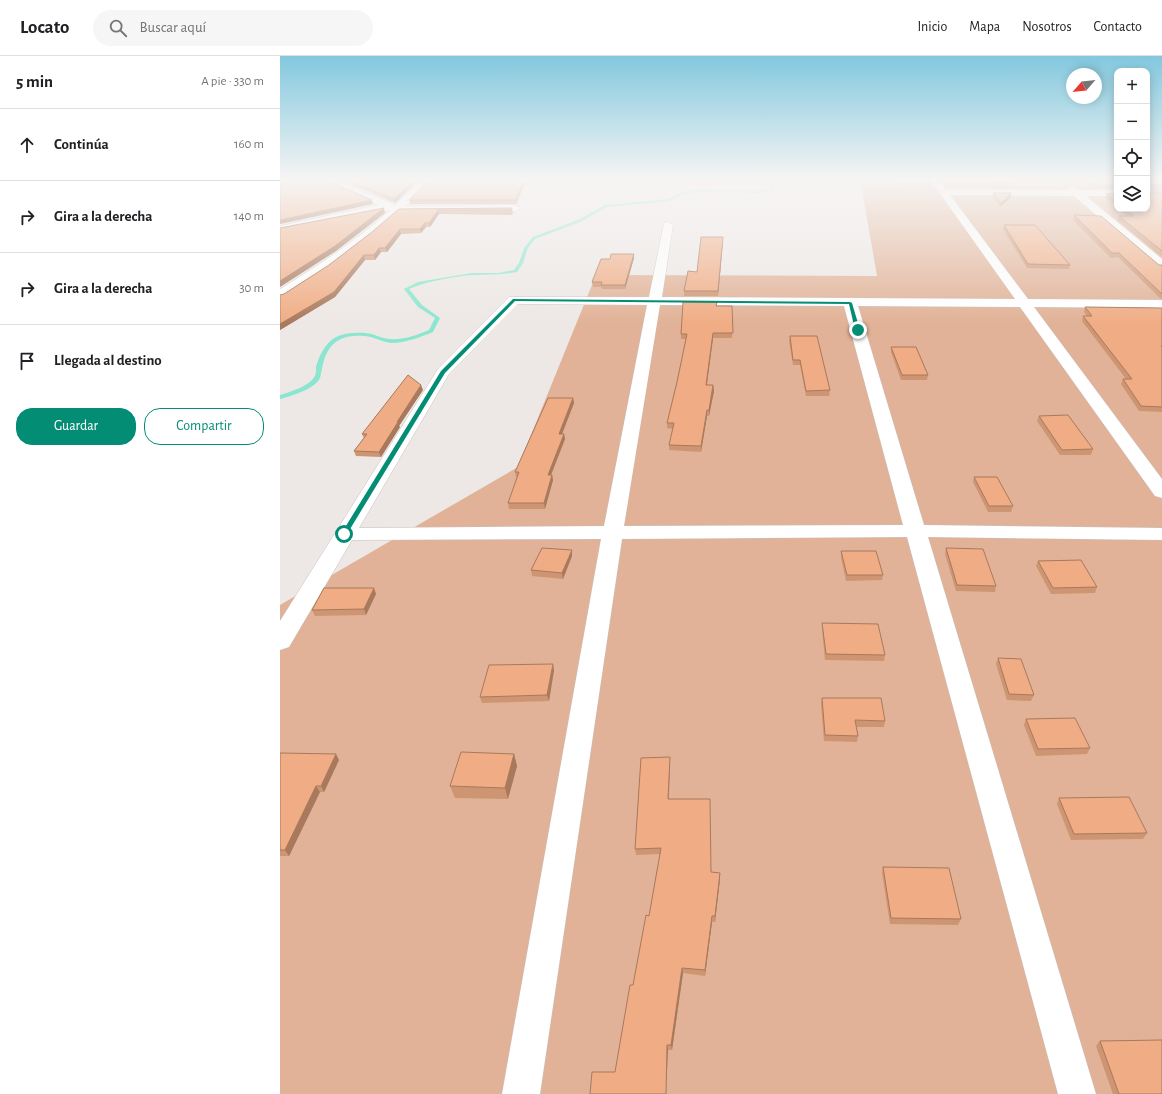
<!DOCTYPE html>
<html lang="es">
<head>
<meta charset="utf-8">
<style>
  body { margin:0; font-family:"Alegreya Sans",sans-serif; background:#f6f6f6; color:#202124 }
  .controls { position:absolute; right:12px; top:12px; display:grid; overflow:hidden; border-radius:8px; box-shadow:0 2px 10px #0003 }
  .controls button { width:36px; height:36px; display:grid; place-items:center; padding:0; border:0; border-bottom:1px solid #e0e0e0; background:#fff; color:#202124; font:20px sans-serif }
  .compass { position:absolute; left:786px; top:12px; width:36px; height:36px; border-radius:50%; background:#fff; box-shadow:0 2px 10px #0003; rotate:242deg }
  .stop { position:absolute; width:12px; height:12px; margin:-9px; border:3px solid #038d75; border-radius:50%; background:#fff }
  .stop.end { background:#038d75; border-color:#fff; box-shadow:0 1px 4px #0008 }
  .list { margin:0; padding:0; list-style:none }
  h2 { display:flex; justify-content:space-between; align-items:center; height:52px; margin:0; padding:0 16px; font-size:17px }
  h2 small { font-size:13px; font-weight:400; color:#757577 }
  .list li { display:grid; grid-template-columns:26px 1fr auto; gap:12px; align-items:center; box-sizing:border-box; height:72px; padding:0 16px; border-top:1px solid #e0e0e0 }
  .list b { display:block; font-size:15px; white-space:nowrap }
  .list em { font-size:13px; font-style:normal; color:#757577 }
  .actions { display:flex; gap:8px; padding:12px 16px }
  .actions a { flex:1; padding:9px 0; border:1px solid #038d75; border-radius:16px; text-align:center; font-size:14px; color:#038d75 }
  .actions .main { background:#038d75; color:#fff }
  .icon { flex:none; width:22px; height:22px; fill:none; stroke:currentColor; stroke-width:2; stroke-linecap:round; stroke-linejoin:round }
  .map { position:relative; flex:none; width:882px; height:1038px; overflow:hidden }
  header { display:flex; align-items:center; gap:24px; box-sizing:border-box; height:56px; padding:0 20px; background:#fff; border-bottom:1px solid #e0e0e0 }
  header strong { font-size:19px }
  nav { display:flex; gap:22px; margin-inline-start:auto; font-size:14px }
  .search { width:280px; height:36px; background:#f6f6f6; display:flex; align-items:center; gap:10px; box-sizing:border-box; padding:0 14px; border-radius:22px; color:#757577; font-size:15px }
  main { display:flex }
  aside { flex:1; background:#fff }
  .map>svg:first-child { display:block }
</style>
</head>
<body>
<header>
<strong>Locato</strong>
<div class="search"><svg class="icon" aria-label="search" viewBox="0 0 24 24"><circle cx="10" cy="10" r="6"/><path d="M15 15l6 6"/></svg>Buscar aquí</div>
<nav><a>Inicio</a><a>Mapa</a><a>Nosotros</a><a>Contacto</a></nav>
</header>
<main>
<aside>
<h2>5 min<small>A pie · 330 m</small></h2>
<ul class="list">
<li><svg class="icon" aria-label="ahead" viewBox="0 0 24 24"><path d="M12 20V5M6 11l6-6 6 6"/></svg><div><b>Continúa</b></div><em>160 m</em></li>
<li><svg class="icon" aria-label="right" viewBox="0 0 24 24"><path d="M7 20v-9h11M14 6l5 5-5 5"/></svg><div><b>Gira a la derecha</b></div><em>140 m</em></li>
<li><svg class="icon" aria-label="right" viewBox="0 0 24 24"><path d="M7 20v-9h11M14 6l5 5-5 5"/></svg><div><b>Gira a la derecha</b></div><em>30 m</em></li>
<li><svg class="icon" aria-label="arrive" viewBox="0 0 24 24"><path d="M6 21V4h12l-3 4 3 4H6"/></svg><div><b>Llegada al destino</b></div></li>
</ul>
<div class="actions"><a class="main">Guardar</a><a>Compartir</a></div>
</aside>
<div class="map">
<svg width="882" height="1038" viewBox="0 0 882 1038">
  <rect width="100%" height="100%" fill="#ede8e6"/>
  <polygon fill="#e1b297" points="580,122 837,122 837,153 867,153 867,122 882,122 882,1038 0,1038 0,549 238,411 316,219 597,220"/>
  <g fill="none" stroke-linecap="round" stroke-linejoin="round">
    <g fill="#8ae6ce" fill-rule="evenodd">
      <polygon points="355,122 332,125 327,122"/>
      <path d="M 483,122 L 487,122 L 495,127 L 493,134 L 479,137 L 418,136 L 404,138 L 390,145 L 327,151 L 300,166 L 255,183 L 248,192 L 243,207 L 237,216 C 222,219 208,218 193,219 C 176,220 144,226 129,233 L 142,249 L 160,262 L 153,276 C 140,281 126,287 111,287 C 104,286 98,283 91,281 C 82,279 69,279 61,283 C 49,288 44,301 42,313 C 41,315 41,319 40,322 C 35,333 11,340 0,343 L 0,339 C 10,336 30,330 35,320 C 36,318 36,314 36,311 C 39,300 45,287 56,281 C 66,276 81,276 92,278 C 98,280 104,283 110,283 C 124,284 137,279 149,274 L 155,262 L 138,251 L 124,233 L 138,226 L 192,217 L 219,217 L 234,214 L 239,207 L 244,192 L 253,181 L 298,164 L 325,149 L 389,143 L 402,136 L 418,134 L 479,135 L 491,132 L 492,128 Z"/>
    </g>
    <g stroke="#c5c1bf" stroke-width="1">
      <g id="minor">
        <path d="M 37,122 L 50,122 L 115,149 L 144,122 L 154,122 L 126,150 L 236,149 L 241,152 L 236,155 L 119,156 C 84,189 45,216 5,242 L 0,243 L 0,233 C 39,209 76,185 110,154 L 0,176 L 0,170 L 98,149 Z"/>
        <path d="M 649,122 L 658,122 L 666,133 L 788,134 L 793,131 L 799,134 L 837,134 L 837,140 L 806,140 L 882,203 L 882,213 L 878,212 L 794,140 L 670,139 L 748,243 L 882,244 L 882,252 L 754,251 L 882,423 L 882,442 L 875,440 L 740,251 L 578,250 L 644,469 L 882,472 L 882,484 L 648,481 L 816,1038 L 778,1038 L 627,481 L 342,483 L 260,1038 L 222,1038 L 321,483 L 72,484 L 9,591 L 0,594 L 0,565 L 158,313 L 229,241 L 369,241 L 384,167 L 388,166 L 393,169 L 382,241 L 735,243 ZM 238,248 L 367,249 L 324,470 L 79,472 L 169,318 ZM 380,249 L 564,250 L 623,469 L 344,470 Z"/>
      </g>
    </g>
    <use href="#minor" fill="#fff" fill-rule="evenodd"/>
  </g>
  <g fill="#ce9572">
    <polygon points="55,122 141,122 115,147"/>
    <polygon points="151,122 246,122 246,124 236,148 130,148 129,144"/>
    <polygon points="617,122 653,122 653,130 622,130"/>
    <polygon points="660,122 738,122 732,123 735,126 734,132 705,132 703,129 665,129"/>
    <polygon points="802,122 837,122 837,133 814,132"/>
    <polygon points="867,122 882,122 882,133 867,133 867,137 882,137 882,201 837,164 839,160 848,160 839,153 867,153"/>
    <polygon points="713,137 731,137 731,141 720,151 712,141"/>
    <polygon points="837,137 837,151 825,142 826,138"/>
    <polygon points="232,152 233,157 232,159 159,158 150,171 146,171 141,177 121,178 107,196 101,196 95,204 85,204 55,241 0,274 0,239 4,238 49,209 92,176 119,153"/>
    <polygon points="794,159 879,209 882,209 882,243 880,242 838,201 831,202 793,164"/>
    <polygon points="724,169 790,209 789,213 747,212 723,173"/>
    <polygon points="443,185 438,240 404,240 404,235"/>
    <polygon points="354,198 354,202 345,233 322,233 321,231 313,231 312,226 330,203"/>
    <polygon points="437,246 437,250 452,250 452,282 433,282 427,329 433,329 434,335 429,360 427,360 421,396 389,394 389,389 393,373 387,372 387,367 397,326 406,283 401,283 401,278"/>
    <polygon points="805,251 882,252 882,356 859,355 841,328 843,323 846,323 802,265 803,260 807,260 804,256"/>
    <polygon points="510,280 550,334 549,340 526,340 520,309 513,309 509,285"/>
    <polygon points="611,291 648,319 647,324 621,324 611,296"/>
    <polygon points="143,334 119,370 120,371 101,401 76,400 74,395 84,382 82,378"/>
    <polygon points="293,342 294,347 282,378 284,378 285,383 271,419 272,419 273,424 265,453 229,453 228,447 237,421 236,421 235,416"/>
    <polygon points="759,360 813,393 811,399 780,399 757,365"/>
    <polygon points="694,421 733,450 731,456 708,456 693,426"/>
    <polygon points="666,492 716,530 715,536 676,535 665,498"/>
    <polygon points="292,494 292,500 283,523 252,520 251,514"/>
    <polygon points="561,495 603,519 602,524 566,525 561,501"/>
    <polygon points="758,505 817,531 815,537 771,538 756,510"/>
    <polygon points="96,538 86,559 35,560 32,554"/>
    <polygon points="542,567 605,599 604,605 545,604 542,573"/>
    <polygon points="718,602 754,639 751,645 727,644 716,608"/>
    <polygon points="274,614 269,645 202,647 200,641"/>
    <polygon points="542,642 605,665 604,671 576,671 578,680 577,686 544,685 541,648"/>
    <polygon points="746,663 810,692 807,698 756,700 744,669"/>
    <polygon points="0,697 59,704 44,736 40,736 9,800 0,800"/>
    <polygon points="234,698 237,710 228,743 175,742 170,730"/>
    <polygon points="390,707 389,743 431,816 440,817 440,823 435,866 432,866 425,920 403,917 392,994 388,994 335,1016 353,929 369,860 380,798 356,799 355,793"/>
    <polygon points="779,742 867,777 863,783 791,784 777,748"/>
    <polygon points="603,811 681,863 678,869 610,868 602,817"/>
    <polygon points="820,985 882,1038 833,1038 816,990"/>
  </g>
  <g fill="#a8795d">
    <polygon points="136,122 141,122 115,147 114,143"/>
    <polygon points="245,122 246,122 246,124 236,148 236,144"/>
    <polygon points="731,137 731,141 720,151 721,147"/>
    <polygon points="92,144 93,148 0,168 0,164"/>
    <polygon points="104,152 105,157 56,195 0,231 0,225"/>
    <polygon points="158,154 159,158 150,171 149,167"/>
    <polygon points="145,167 146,171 141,177 140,173"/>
    <polygon points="120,173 121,178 107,196 105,192"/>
    <polygon points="443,181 443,185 438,240 438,235"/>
    <polygon points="99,192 101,196 95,204 94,199"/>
    <polygon points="354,198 354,202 345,233 345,229"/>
    <polygon points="84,199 85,204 55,241 0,274 0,268"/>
    <polygon points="433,277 433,282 426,334 426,329"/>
    <polygon points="141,329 143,334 119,370 120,371 101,401 99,396 117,366"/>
    <polygon points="433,329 434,335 429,360 429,354"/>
    <polygon points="293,342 294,347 280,383 279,378"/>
    <polygon points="427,354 427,360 421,396 421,390"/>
    <polygon points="284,378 285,383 269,424 268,419"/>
    <polygon points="272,419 273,424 265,453 264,447"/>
    <polygon points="292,494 292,500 283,523 282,517"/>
    <polygon points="94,532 96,538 86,559 84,553"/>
    <polygon points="273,608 274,614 269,645 267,639"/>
    <polygon points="56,698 59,704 44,736 41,730"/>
    <polygon points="234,698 237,710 228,743 225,732"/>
    <polygon points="390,701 390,707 388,749 388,743"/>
    <polygon points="36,730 40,736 9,800 5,794"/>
    <polygon points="440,817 440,823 435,866 435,860"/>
    <polygon points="432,860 432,866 425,920 425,914"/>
    <polygon points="402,912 403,917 392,994 391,989"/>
    <polygon points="387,989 388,994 386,1038"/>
  </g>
  <g fill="#f0ad85" stroke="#a8795d">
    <polygon points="3,122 42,122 92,144 0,164 0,124"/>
    <polygon points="63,122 136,122 114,143"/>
    <polygon points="151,122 245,122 236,144 129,144"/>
    <polygon points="621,122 653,122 653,124 622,124"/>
    <polygon points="665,122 731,122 735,126 707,126 705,123 666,124"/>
    <polygon points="808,122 837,122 837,129 815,129"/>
    <polygon points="867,122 882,122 882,129 867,129 867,137 882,137 882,195 839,160 854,160 846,153 867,153"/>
    <polygon points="713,137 731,137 721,147"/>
    <polygon points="837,137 837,146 826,138"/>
    <polygon points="104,152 55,190 0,225 0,172"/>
    <polygon points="232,152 231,154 158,154 149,167 145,167 140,173 120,173 105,192 99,192 94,199 84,199 54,236 0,268 0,239 4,238 49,209 92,176 119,153"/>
    <polygon points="794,159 821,160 879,209 882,209 882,238 839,197 832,197"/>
    <polygon points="724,169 755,169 790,209 748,208"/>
    <polygon points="421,181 443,181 438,235 404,235 408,215 417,216"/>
    <polygon points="331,198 354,198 345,229 321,229 322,226 312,226 321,203 330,203"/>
    <polygon points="403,246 437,246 436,250 452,250 453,277 433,277 426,329 433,329 429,354 427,354 421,390 389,389 394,367 387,367 397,326 407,278 401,278"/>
    <polygon points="805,251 882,252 882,290 881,290 882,290 882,351 861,350 843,323 852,323 803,260 812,260"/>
    <polygon points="510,280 537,280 550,334 526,335 520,304 513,304"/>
    <polygon points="611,291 636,291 648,319 622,319"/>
    <polygon points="128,319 141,329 117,366 118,366 99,396 74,395 87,378 82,378"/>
    <polygon points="268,342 293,342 279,378 284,378 268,419 272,419 264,447 228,447 239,416 235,416"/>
    <polygon points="788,359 813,393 782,394 759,360"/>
    <polygon points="694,421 717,421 733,450 709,450"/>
    <polygon points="262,492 292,494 282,517 251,514"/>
    <polygon points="666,492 703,493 716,530 677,529"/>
    <polygon points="561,495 596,495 603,519 567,519"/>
    <polygon points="801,504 817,531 773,532 758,505"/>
    <polygon points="44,532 94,532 84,553 32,554"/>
    <polygon points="542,567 598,568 605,599 546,598"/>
    <polygon points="718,602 741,603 754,639 729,638"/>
    <polygon points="273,608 267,639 200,641 209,609"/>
    <polygon points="542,642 601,642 605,665 575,664 578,680 545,679"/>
    <polygon points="795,662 810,692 758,693 746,663"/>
    <polygon points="181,696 234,698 225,732 170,730"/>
    <polygon points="0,697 56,698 41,730 36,730 5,794 0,794"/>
    <polygon points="390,701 388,743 430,743 431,816 440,817 435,860 432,860 425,914 402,912 391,989 387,989 386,1038 310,1038 312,1016 335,1016 350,929 353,929 366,859 369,860 381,792 355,793 361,702"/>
    <polygon points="849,741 867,777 794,778 779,742"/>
    <polygon points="603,811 669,812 681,863 611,862"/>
    <polygon points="882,984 882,1038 839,1038 820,985"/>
  </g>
  <linearGradient id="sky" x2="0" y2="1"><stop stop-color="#82c8de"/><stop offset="0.46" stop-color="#f7f5f4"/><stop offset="1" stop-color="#f7f5f4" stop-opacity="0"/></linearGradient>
  <rect width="882" height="268" fill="url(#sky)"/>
  <polygon fill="#038d75" points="233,243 570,246 572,247 580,274 578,275 575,274 569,248 235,245 165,317 67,478 62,480 61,478 161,315"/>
</svg>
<div class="controls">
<button>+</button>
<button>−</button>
<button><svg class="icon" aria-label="locate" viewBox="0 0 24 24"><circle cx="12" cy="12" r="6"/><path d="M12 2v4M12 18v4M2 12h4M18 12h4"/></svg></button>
<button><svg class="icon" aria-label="layers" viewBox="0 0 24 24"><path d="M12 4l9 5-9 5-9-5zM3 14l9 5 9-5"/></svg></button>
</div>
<svg class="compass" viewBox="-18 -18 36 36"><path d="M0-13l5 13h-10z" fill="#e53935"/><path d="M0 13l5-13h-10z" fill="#757577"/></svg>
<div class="stop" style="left:64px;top:478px"></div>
<div class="stop end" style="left:578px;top:274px"></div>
</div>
</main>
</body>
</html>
